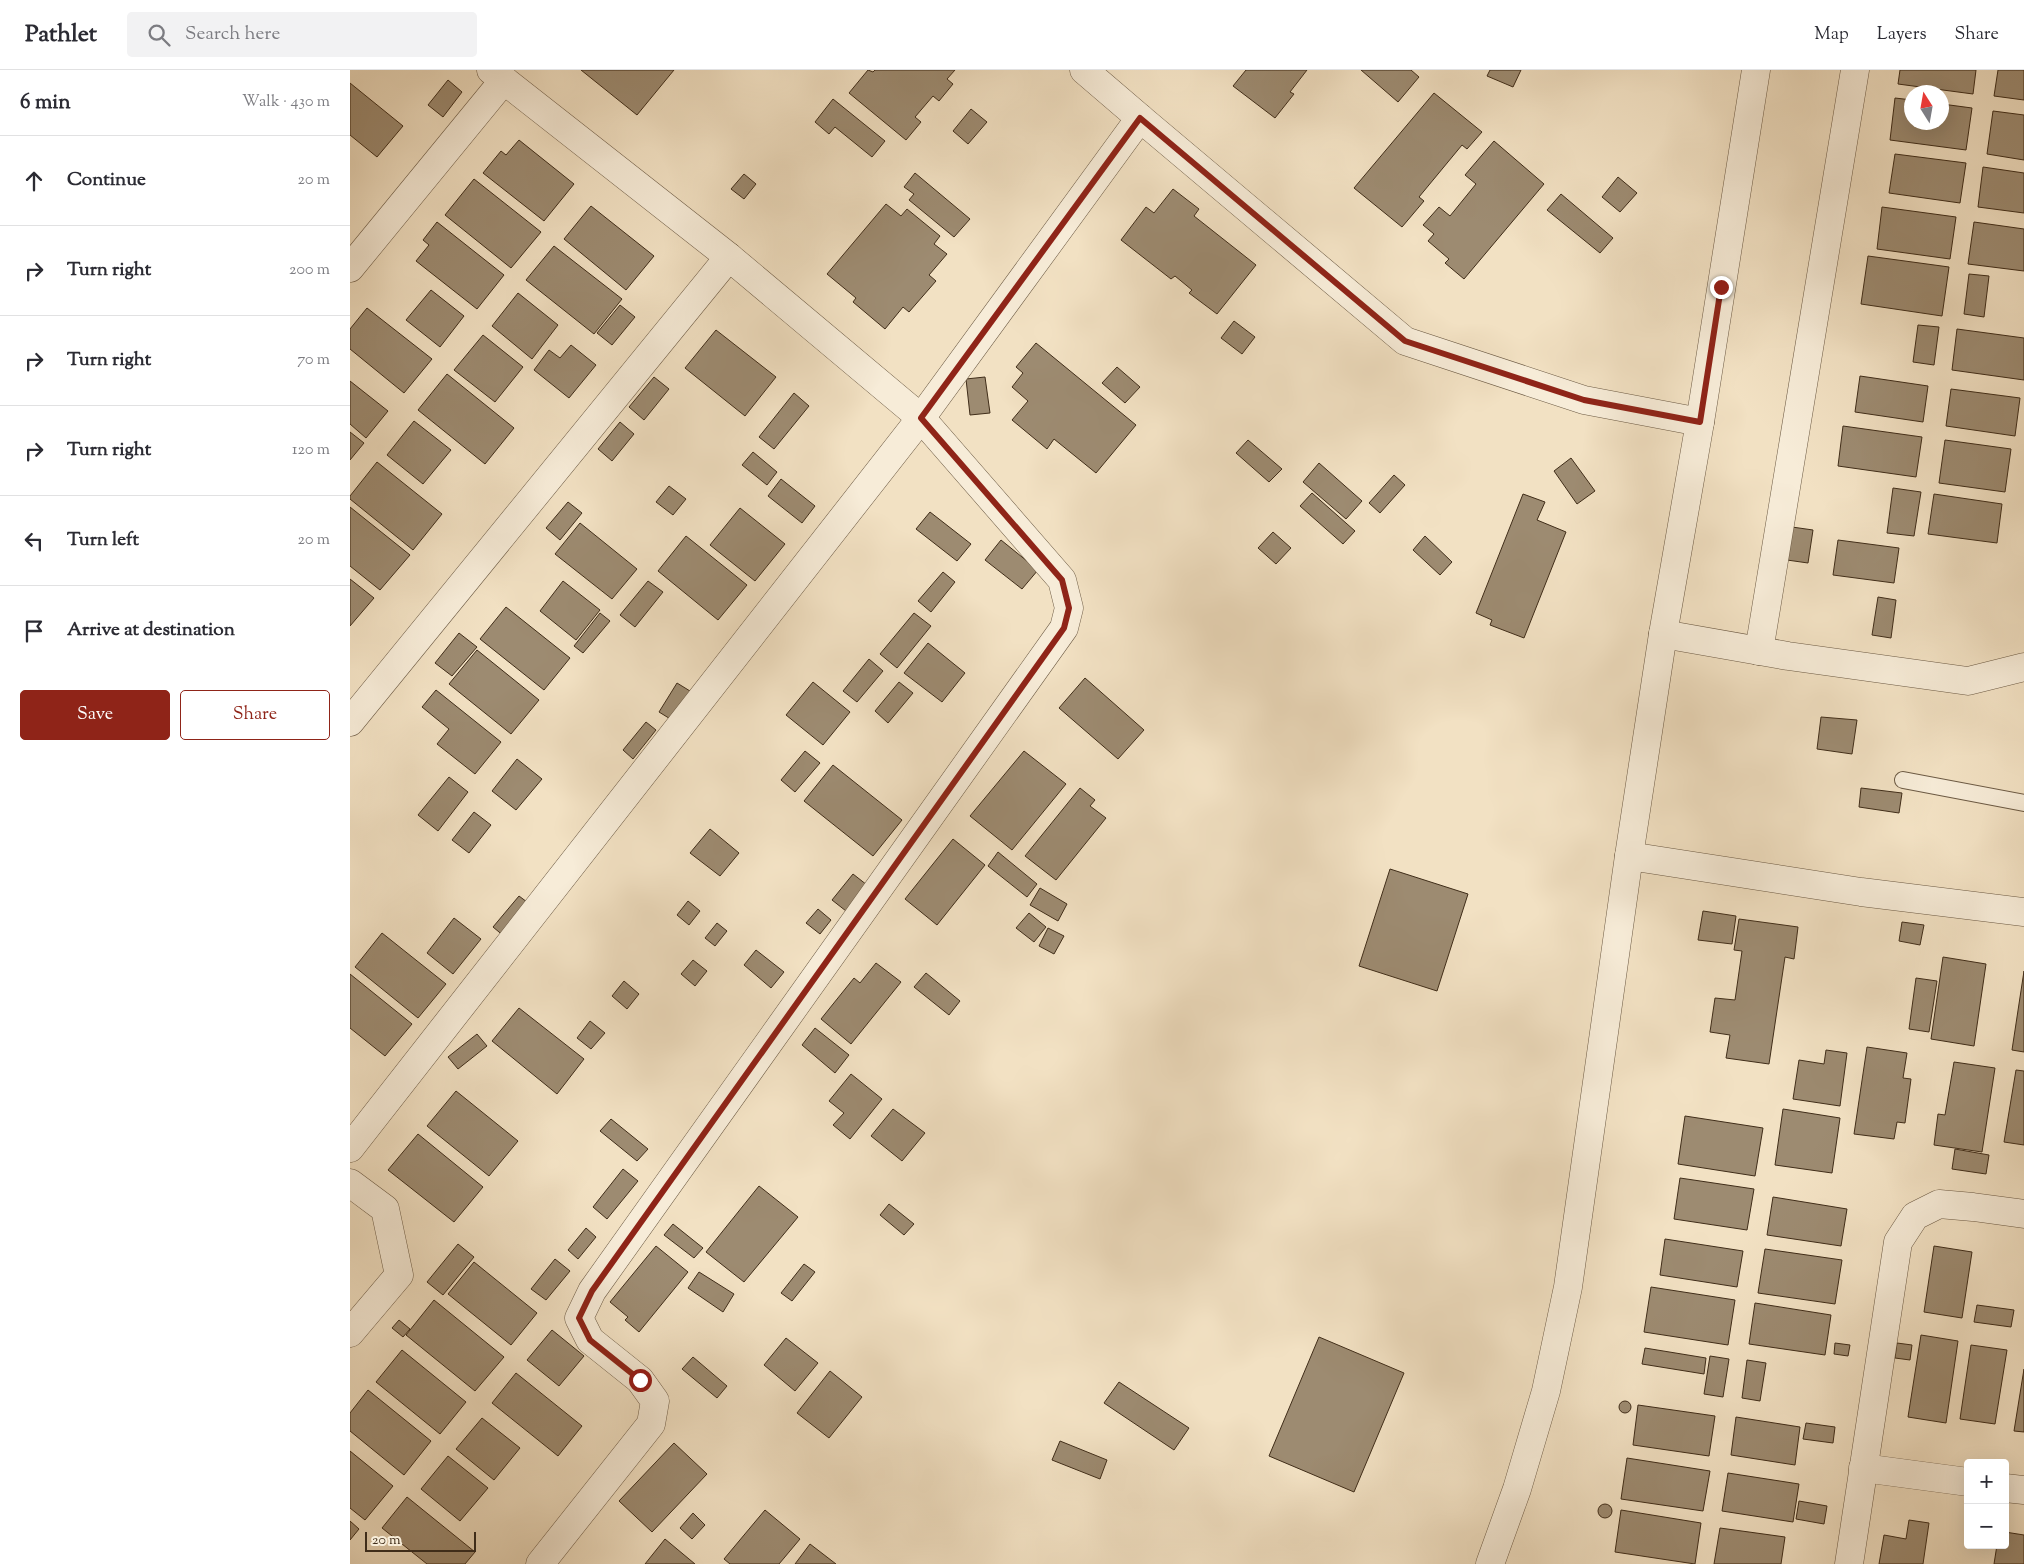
<!DOCTYPE html>
<html lang="en">
<head>
<meta charset="utf-8">
<style>
  body { margin:0; font-family:"Sorts Mill Goudy",serif; background:#f2f2f3; color:#2b2b33 }
  .controls { position:absolute; right:15px; bottom:15px; display:grid; overflow:hidden; border-radius:5px; box-shadow:0 5px 20px #0002 }
  .controls button { width:45px; height:45px; display:grid; place-items:center; padding:0; border:0; border-bottom:1px solid #e1e1e2; background:#fff; color:#2b2b33; font:25px sans-serif }
  .compass { position:absolute; left:1554px; top:15px; width:45px; height:45px; border-radius:50%; background:#fff; box-shadow:0 5px 20px #0002; rotate:349deg }
  .scale { position:absolute; left:15px; bottom:12px; width:111px; box-sizing:border-box; padding-left:5px; border:2px solid #402d19; border-top:0; font-size:14px; line-height:18px; white-space:nowrap; color:#402d19; -webkit-text-stroke:4px #f7ecd8; paint-order:stroke }
  .stop { position:absolute; width:15px; height:15px; margin:-11px; border:4px solid #8f2418; border-radius:50%; background:#fff }
  .stop.end { background:#8f2418; border-color:#fff; box-shadow:0 1px 5px #0008 }
  .list { margin:0; padding:0; list-style:none }
  h2 { display:flex; justify-content:space-between; align-items:center; height:65px; margin:0; padding:0 20px; font-size:21px }
  h2 small { font-size:16px; font-weight:400; color:#7c7c81 }
  .list li { display:grid; grid-template-columns:32px 1fr auto; gap:15px; align-items:center; box-sizing:border-box; height:90px; padding:0 20px; border-top:1px solid #e1e1e2 }
  .list b { display:block; font-size:19px; white-space:nowrap }
  .list em { font-size:16px; font-style:normal; color:#7c7c81 }
  .actions { display:flex; gap:10px; padding:15px 20px }
  .actions a { flex:1; padding:11px 0; border:1px solid #8f2418; border-radius:5px; text-align:center; font-size:18px; color:#8f2418 }
  .actions .main { background:#8f2418; color:#fff }
  .icon { flex:none; width:28px; height:28px; fill:none; stroke:currentColor; stroke-width:2; stroke-linecap:round; stroke-linejoin:round }
  .map { position:relative; flex:none; width:1674px; height:1494px; overflow:hidden }
  header { display:flex; align-items:center; gap:30px; box-sizing:border-box; height:70px; padding:0 25px; background:#fff; border-bottom:1px solid #e1e1e2 }
  header strong { font-size:24px }
  nav { display:flex; gap:28px; margin-inline-start:auto; font-size:18px }
  .search { width:350px; height:45px; background:#f2f2f3; display:flex; align-items:center; gap:12px; box-sizing:border-box; padding:0 18px; border-radius:5px; color:#7c7c81; font-size:19px }
  main { display:flex }
  aside { flex:1; background:#fff }
  .map>svg:first-child { display:block }
</style>
</head>
<body>
<header>
<strong>Pathlet</strong>
<div class="search"><svg class="icon" aria-label="search" viewBox="0 0 24 24"><circle cx="10" cy="10" r="6"/><path d="M15 15l6 6"/></svg>Search here</div>
<nav><a>Map</a><a>Layers</a><a>Share</a></nav>
</header>
<main>
<aside>
<h2>6 min<small>Walk · 430 m</small></h2>
<ul class="list">
<li><svg class="icon" aria-label="ahead" viewBox="0 0 24 24"><path d="M12 20V5M6 11l6-6 6 6"/></svg><div><b>Continue</b></div><em>20 m</em></li>
<li><svg class="icon" aria-label="right" viewBox="0 0 24 24"><path d="M7 20v-9h11M14 6l5 5-5 5"/></svg><div><b>Turn right</b></div><em>200 m</em></li>
<li><svg class="icon" aria-label="right" viewBox="0 0 24 24"><path d="M7 20v-9h11M14 6l5 5-5 5"/></svg><div><b>Turn right</b></div><em>70 m</em></li>
<li><svg class="icon" aria-label="right" viewBox="0 0 24 24"><path d="M7 20v-9h11M14 6l5 5-5 5"/></svg><div><b>Turn right</b></div><em>120 m</em></li>
<li><svg class="icon" aria-label="left" viewBox="0 0 24 24"><path d="M17 20v-9H6M10 6l-5 5 5 5"/></svg><div><b>Turn left</b></div><em>20 m</em></li>
<li><svg class="icon" aria-label="arrive" viewBox="0 0 24 24"><path d="M6 21V4h12l-3 4 3 4H6"/></svg><div><b>Arrive at destination</b></div></li>
</ul>
<div class="actions"><a class="main">Save</a><a>Share</a></div>
</aside>
<div class="map">
<svg width="1674" height="1494" viewBox="0 0 1674 1494">
  <rect width="100%" height="100%" fill="#f2e1c3"/>
  <filter id="stains"><feTurbulence type="fractalNoise" baseFrequency=".004" numOctaves="4"/><feColorMatrix values="0 0 0 0 .2 0 0 0 0 .09 0 0 0 0 .02 0 0 0 .5 -.17"/></filter>
  <radialGradient id="worn" r=".72"><stop offset=".6" stop-color="#630" stop-opacity="0"/><stop offset="1" stop-color="#630" stop-opacity=".3"/></radialGradient>
  <g fill="#9d8b71" stroke="#402d19">
    <polygon points="231,0 324,0 287,45"/>
    <polygon points="518,0 523,2 525,0 605,0 597,9 603,14 589,31 583,26 565,47 571,52 556,70 499,23"/>
    <polygon points="896,0 957,0 940,22 944,24 925,48 883,16"/>
    <polygon points="1011,0 1061,0 1069,7 1048,32"/>
    <polygon points="1140,0 1171,0 1163,17 1137,6"/>
    <polygon points="1550,0 1626,0 1623,24 1548,14"/>
    <polygon points="1648,0 1674,0 1674,30 1644,26"/>
    <polygon points="98,10 112,22 93,47 78,35"/>
    <polygon points="0,13 53,56 27,87 0,65"/>
    <polygon points="1084,23 1132,62 1117,79 1112,75 1069,127 1074,131 1052,157 1004,118"/>
    <polygon points="1545,28 1562,30 1562,52 1592,52 1592,34 1622,38 1616,80 1540,70"/>
    <polygon points="483,29 535,71 522,87 485,57 479,64 465,52"/>
    <polygon points="621,39 637,52 618,74 603,61"/>
    <polygon points="1643,41 1674,45 1674,90 1637,84"/>
    <polygon points="169,70 224,114 194,151 133,103 151,81 156,85"/>
    <polygon points="1144,71 1194,114 1114,209 1095,193 1099,189 1078,171 1084,164 1073,155 1089,137 1100,146 1126,114 1115,105"/>
    <polygon points="1545,84 1616,93 1610,133 1539,123"/>
    <polygon points="1633,97 1674,103 1674,143 1628,137"/>
    <polygon points="565,103 620,149 604,167 559,130 564,124 554,117"/>
    <polygon points="394,104 406,114 394,129 381,119"/>
    <polygon points="1268,107 1287,123 1270,142 1252,127"/>
    <polygon points="124,109 191,162 161,198 95,145"/>
    <polygon points="823,119 849,139 844,146 906,195 867,244 839,223 842,220 825,206 821,209 771,170 796,137 804,143"/>
    <polygon points="1211,124 1263,168 1250,183 1197,140"/>
    <polygon points="536,134 551,146 557,139 590,166 584,174 597,184 579,205 586,211 559,242 553,237 535,259 503,232 506,228 477,204"/>
    <polygon points="241,136 304,186 276,220 214,169"/>
    <polygon points="1532,137 1606,147 1600,189 1527,179"/>
    <polygon points="87,152 154,205 127,239 66,191 79,175 73,170"/>
    <polygon points="1624,152 1674,159 1674,201 1618,194"/>
    <polygon points="204,176 272,229 244,264 176,210"/>
    <polygon points="1518,186 1599,197 1592,246 1511,234"/>
    <polygon points="1619,204 1639,206 1634,247 1614,244"/>
    <polygon points="81,220 114,246 90,277 56,250"/>
    <polygon points="168,223 208,255 182,289 142,256"/>
    <polygon points="270,235 285,247 262,275 247,263"/>
    <polygon points="17,238 82,289 54,323 0,279 0,259"/>
    <polygon points="884,251 905,267 892,284 871,268"/>
    <polygon points="1568,255 1589,257 1584,295 1563,292"/>
    <polygon points="1607,259 1674,268 1674,310 1602,300"/>
    <polygon points="366,260 426,307 395,346 335,298"/>
    <polygon points="133,265 173,297 145,332 104,300"/>
    <polygon points="686,273 786,355 746,403 704,369 697,379 662,350 678,331 662,317 673,303 666,297"/>
    <polygon points="221,275 246,295 219,328 184,300 199,280 210,288"/>
    <polygon points="767,297 790,317 775,333 752,313"/>
    <polygon points="97,304 164,358 135,394 68,340"/>
    <polygon points="1510,306 1578,316 1573,352 1505,342"/>
    <polygon points="304,307 319,319 294,350 279,337"/>
    <polygon points="635,307 640,343 620,345 616,309"/>
    <polygon points="0,311 38,341 16,368 0,354"/>
    <polygon points="1601,319 1670,328 1665,366 1596,356"/>
    <polygon points="444,323 459,336 424,379 409,367"/>
    <polygon points="64,351 101,380 73,414 37,385"/>
    <polygon points="270,352 284,364 262,391 248,379"/>
    <polygon points="1493,356 1572,367 1566,407 1488,396"/>
    <polygon points="0,362 14,373 0,390"/>
    <polygon points="898,370 932,399 919,412 886,383"/>
    <polygon points="1595,370 1661,379 1655,422 1589,413"/>
    <polygon points="403,382 427,402 417,415 392,395"/>
    <polygon points="1221,388 1245,421 1227,434 1204,401"/>
    <polygon points="27,392 92,444 63,480 0,429 0,426"/>
    <polygon points="969,393 1012,431 996,449 953,412"/>
    <polygon points="1044,405 1055,415 1030,443 1019,433"/>
    <polygon points="431,409 465,436 452,453 418,426"/>
    <polygon points="319,416 336,429 323,445 306,432"/>
    <polygon points="1543,418 1571,422 1564,466 1537,463"/>
    <polygon points="962,423 1005,461 993,474 950,436"/>
    <polygon points="1173,424 1195,432 1187,450 1216,462 1174,568 1140,555 1142,550 1126,543"/>
    <polygon points="1584,424 1652,434 1647,473 1578,464"/>
    <polygon points="218,432 232,443 210,470 196,458"/>
    <polygon points="0,437 60,485 30,520 0,496"/>
    <polygon points="390,438 435,474 405,511 360,475"/>
    <polygon points="580,442 621,474 607,491 566,459"/>
    <polygon points="230,453 287,499 262,529 205,484"/>
    <polygon points="1442,457 1463,460 1458,493 1437,490"/>
    <polygon points="923,462 941,478 926,494 908,478"/>
    <polygon points="336,466 397,515 368,550 308,501"/>
    <polygon points="1075,466 1102,492 1090,505 1063,480"/>
    <polygon points="651,470 688,500 672,519 635,490"/>
    <polygon points="1488,470 1549,478 1544,513 1483,505"/>
    <polygon points="593,502 605,512 581,542 568,531"/>
    <polygon points="0,509 24,528 0,556"/>
    <polygon points="213,511 250,540 226,570 190,541"/>
    <polygon points="298,511 313,522 285,557 270,545"/>
    <polygon points="1528,527 1546,530 1541,568 1522,565"/>
    <polygon points="156,537 220,588 194,620 130,569"/>
    <polygon points="250,543 260,551 233,583 224,576"/>
    <polygon points="564,543 581,556 547,598 530,584"/>
    <polygon points="109,563 127,577 102,606 85,593"/>
    <polygon points="578,573 615,603 592,632 554,603"/>
    <polygon points="127,580 189,630 161,664 99,614"/>
    <polygon points="519,589 533,601 507,632 493,621"/>
    <polygon points="735,608 794,660 768,689 709,638"/>
    <polygon points="463,612 500,642 473,675 436,645"/>
    <polygon points="549,612 563,623 538,653 525,641"/>
    <polygon points="327,613 340,621 322,650 309,642"/>
    <polygon points="86,620 151,672 125,704 87,674 99,659 72,637"/>
    <polygon points="1471,647 1507,650 1502,684 1467,679"/>
    <polygon points="296,652 306,660 283,689 273,680"/>
    <polygon points="455,681 470,693 445,722 431,710"/>
    <polygon points="674,681 716,714 662,780 620,746"/>
    <polygon points="167,689 192,709 166,740 142,721"/>
    <polygon points="483,695 552,750 523,786 454,731"/>
    <polygon points="99,707 118,722 88,761 68,745"/>
    <polygon points="730,718 745,730 740,736 756,748 706,810 675,786"/>
    <polygon points="1511,718 1552,723 1549,743 1509,737"/>
    <polygon points="124,742 141,755 119,783 102,770"/>
    <polygon points="360,759 389,783 370,806 340,783"/>
    <polygon points="603,769 635,795 587,855 555,829"/>
    <polygon points="648,782 687,814 677,827 638,796"/>
    <polygon points="1040,799 1118,824 1087,921 1009,896"/>
    <polygon points="503,804 517,815 496,841 482,830"/>
    <polygon points="690,818 717,834 708,851 680,835"/>
    <polygon points="169,826 181,835 155,867 143,857"/>
    <polygon points="338,831 350,841 339,855 327,845"/>
    <polygon points="468,839 481,850 470,864 456,853"/>
    <polygon points="1353,841 1386,846 1382,874 1348,870"/>
    <polygon points="679,843 696,857 684,872 666,858"/>
    <polygon points="104,848 131,869 103,904 77,883"/>
    <polygon points="1389,849 1448,857 1444,889 1435,887 1419,994 1376,988 1380,965 1360,962 1365,928 1385,930 1392,881 1384,880"/>
    <polygon points="1552,852 1574,855 1570,875 1549,871"/>
    <polygon points="367,853 377,861 365,876 355,868"/>
    <polygon points="698,858 714,866 704,884 689,876"/>
    <polygon points="32,863 96,914 68,948 5,897"/>
    <polygon points="406,880 434,902 421,918 394,895"/>
    <polygon points="1593,887 1636,894 1624,976 1581,969"/>
    <polygon points="343,890 357,901 345,916 331,904"/>
    <polygon points="526,893 551,912 501,974 471,949 504,908 510,913"/>
    <polygon points="1674,901 1674,982 1662,980"/>
    <polygon points="576,903 610,931 599,945 564,917"/>
    <polygon points="0,904 62,954 35,986 0,958"/>
    <polygon points="1566,908 1587,911 1579,962 1559,959"/>
    <polygon points="274,911 289,924 277,939 262,926"/>
    <polygon points="169,938 234,989 207,1024 142,971"/>
    <polygon points="240,951 255,963 241,979 227,968"/>
    <polygon points="465,958 499,985 485,1003 452,975"/>
    <polygon points="127,964 137,976 108,999 98,987"/>
    <polygon points="1517,977 1557,983 1553,1008 1561,1009 1555,1053 1547,1052 1544,1069 1504,1064"/>
    <polygon points="1476,980 1497,983 1490,1036 1443,1029 1449,990 1474,994"/>
    <polygon points="1604,992 1645,998 1632,1082 1584,1075 1588,1044 1595,1045"/>
    <polygon points="1666,1000 1674,1001 1674,1075 1654,1072"/>
    <polygon points="501,1004 532,1029 500,1069 483,1055 494,1043 479,1031"/>
    <polygon points="106,1021 168,1071 139,1106 77,1056"/>
    <polygon points="543,1039 575,1063 552,1091 521,1066"/>
    <polygon points="1433,1039 1490,1048 1482,1103 1425,1095"/>
    <polygon points="1335,1046 1413,1058 1405,1106 1328,1094"/>
    <polygon points="261,1049 298,1079 287,1091 250,1061"/>
    <polygon points="68,1064 133,1117 104,1152 38,1100"/>
    <polygon points="1605,1079 1639,1085 1636,1104 1602,1099"/>
    <polygon points="273,1099 288,1111 257,1149 243,1137"/>
    <polygon points="1330,1108 1404,1119 1397,1160 1324,1149"/>
    <polygon points="409,1116 448,1147 394,1212 356,1182"/>
    <polygon points="1423,1127 1497,1139 1491,1176 1417,1165"/>
    <polygon points="539,1134 564,1154 554,1165 530,1145"/>
    <polygon points="323,1154 353,1178 344,1188 314,1165"/>
    <polygon points="236,1158 246,1167 228,1189 218,1180"/>
    <polygon points="1315,1169 1393,1181 1387,1217 1310,1205"/>
    <polygon points="108,1174 124,1187 93,1225 77,1212"/>
    <polygon points="306,1176 338,1202 289,1262 275,1250 278,1247 260,1232"/>
    <polygon points="1584,1176 1622,1182 1612,1248 1574,1242"/>
    <polygon points="1415,1179 1492,1190 1485,1234 1408,1223"/>
    <polygon points="205,1189 220,1201 196,1230 181,1219"/>
    <polygon points="124,1192 187,1243 161,1275 98,1224"/>
    <polygon points="454,1194 465,1202 442,1231 431,1223"/>
    <polygon points="349,1202 384,1224 373,1242 338,1218"/>
    <polygon points="1301,1217 1385,1230 1378,1275 1294,1262"/>
    <polygon points="84,1230 154,1287 125,1321 56,1265"/>
    <polygon points="1405,1233 1481,1245 1475,1285 1399,1274"/>
    <polygon points="1627,1235 1664,1240 1661,1257 1624,1252"/>
    <polygon points="49,1250 60,1259 53,1267 42,1258"/>
    <polygon points="202,1260 234,1286 209,1316 177,1290"/>
    <polygon points="1571,1265 1608,1271 1596,1353 1558,1347"/>
    <polygon points="969,1267 1054,1303 1004,1422 919,1386"/>
    <polygon points="436,1268 468,1293 445,1321 414,1295"/>
    <polygon points="1485,1273 1500,1275 1498,1286 1484,1284"/>
    <polygon points="1547,1273 1562,1275 1560,1290 1545,1288"/>
    <polygon points="1621,1275 1657,1280 1645,1354 1610,1349"/>
    <polygon points="1295,1278 1356,1288 1354,1304 1292,1294"/>
    <polygon points="52,1280 116,1332 90,1364 26,1312"/>
    <polygon points="1360,1286 1379,1289 1373,1327 1354,1324"/>
    <polygon points="343,1287 377,1316 367,1328 332,1299"/>
    <polygon points="1397,1290 1416,1293 1410,1331 1392,1328"/>
    <polygon points="1674,1299 1674,1362 1664,1361"/>
    <polygon points="480,1301 512,1327 479,1368 447,1343"/>
    <polygon points="166,1303 232,1356 208,1386 142,1333"/>
    <polygon points="769,1312 839,1358 824,1380 754,1333"/>
    <polygon points="18,1320 81,1371 54,1405 0,1361 0,1343"/>
    <circle cx="1275" cy="1337" r="6"/>
    <polygon points="1288,1335 1365,1346 1359,1386 1283,1375"/>
    <polygon points="1386,1347 1450,1357 1445,1395 1381,1385"/>
    <polygon points="132,1348 170,1378 144,1410 106,1379"/>
    <polygon points="1456,1353 1485,1357 1483,1373 1453,1369"/>
    <polygon points="710,1371 757,1390 750,1409 702,1390"/>
    <polygon points="324,1373 357,1404 302,1462 269,1431"/>
    <polygon points="0,1381 43,1416 15,1450 0,1438"/>
    <polygon points="98,1386 138,1418 110,1451 71,1419"/>
    <polygon points="1277,1388 1360,1401 1353,1441 1271,1429"/>
    <polygon points="1378,1403 1449,1414 1443,1452 1372,1441"/>
    <polygon points="57,1427 125,1482 115,1494 77,1494 32,1458"/>
    <polygon points="1449,1431 1477,1436 1474,1454 1446,1449"/>
    <circle cx="1255" cy="1441" r="7"/>
    <polygon points="415,1440 450,1469 429,1494 380,1494 374,1489"/>
    <polygon points="1271,1440 1351,1453 1345,1494 1265,1482"/>
    <polygon points="343,1443 355,1455 342,1469 330,1458"/>
    <polygon points="1559,1450 1579,1453 1573,1494 1529,1494 1534,1465 1556,1469"/>
    <polygon points="0,1451 9,1459 0,1470"/>
    <polygon points="1370,1458 1435,1467 1431,1494 1364,1494"/>
    <polygon points="1655,1462 1674,1465 1674,1494 1644,1494 1647,1475 1655,1475"/>
    <polygon points="315,1469 345,1494 295,1494"/>
    <polygon points="460,1474 486,1494 445,1494"/>
  </g>
  <g fill="none" stroke-linecap="round" stroke-linejoin="round">
    <g stroke="#6c5a44" stroke-width="18">
      <polyline id="service" points="1553,710 1674,733"/>
    </g>
    <g stroke="#6c5a44" stroke-width="29">
      <g id="minor">
        <polyline points="141,0 379,187 571,348 712,510 719,538 714,558 242,1221 229,1248 240,1270 290,1310 305,1331 301,1354 190,1494"/>
        <polyline points="734,0 790,48"/>
        <polyline points="0,198 154,10"/>
        <polyline points="1313,564 1438,586 1618,611 1674,597"/>
        <polyline points="1409,581 1505,0"/>
        <polyline points="0,652 379,187"/>
        <polyline points="1279,786 1511,822 1674,842"/>
        <polyline points="0,1078 571,348 790,48 1055,271 1234,330 1350,352"/>
        <polyline points="0,1113 35,1139 49,1205 0,1263"/>
        <polyline points="1513,1398 1618,1412"/>
        <polyline points="1655,1418 1674,1420"/>
        <polyline points="1499,1494 1548,1172 1565,1146 1589,1134 1623,1137 1674,1144"/>
      </g>
    </g>
    <g stroke="#6c5a44" stroke-width="29">
      <polyline id="tertiary" points="1140,1494 1167,1419 1196,1321 1218,1217 1279,786 1313,564 1350,352 1406,0"/>
    </g>
    <use href="#service" stroke="#f7ecd8" stroke-width="16"/>
    <use href="#minor" stroke="#f7ecd8" stroke-width="28"/>
    <use href="#tertiary" stroke="#f7ecd8" stroke-width="28"/>
  </g>
  <g fill="none" stroke-linecap="round" stroke-linejoin="round">
    <polyline stroke="#8f2418" stroke-width="6" points="290,1310 240,1270 229,1248 242,1221 714,558 719,538 712,510 571,348 790,48 1055,271 1234,330 1350,352 1371,217"/>
  </g>
  <rect width="100%" height="100%" filter="url(#stains)"/>
  <rect width="100%" height="100%" fill="url(#worn)"/>
</svg>
<div class="controls">
<button>+</button>
<button>−</button>
</div>
<svg class="compass" viewBox="-18 -18 36 36"><path d="M0-13l5 13h-10z" fill="#e53935"/><path d="M0 13l5-13h-10z" fill="#7c7c81"/></svg>
<div class="scale">20 m</div>
<div class="stop" style="left:290px;top:1310px"></div>
<div class="stop end" style="left:1371px;top:217px"></div>
</div>
</main>
</body>
</html>
